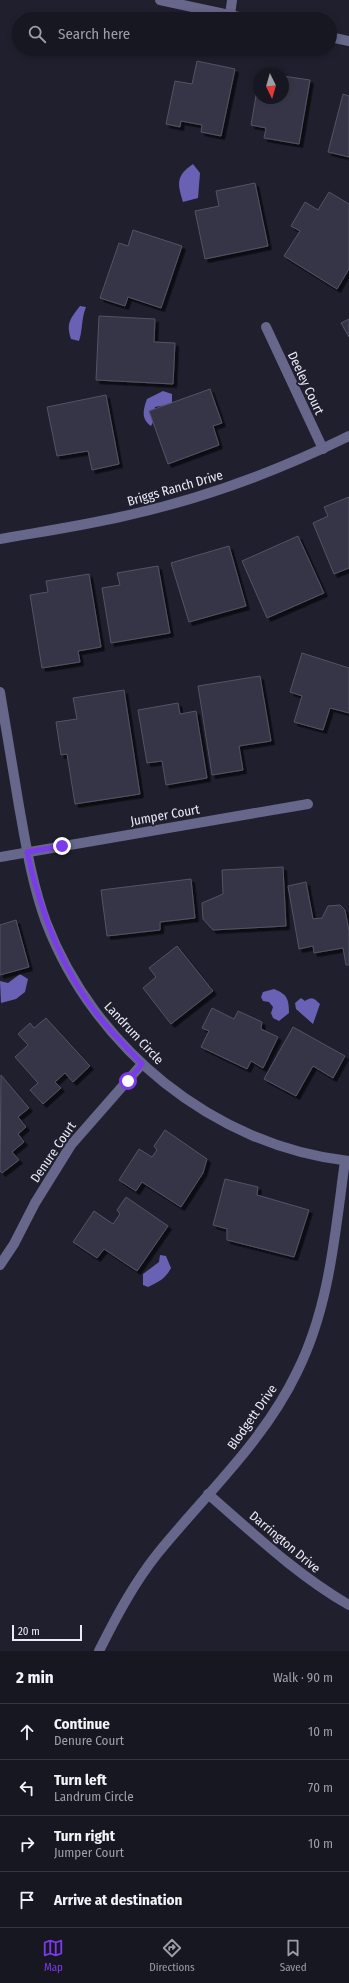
<!DOCTYPE html>
<html lang="en">
<head>
<meta charset="utf-8">
<style>
  body { margin:0; font-family:"Fira Sans Condensed",sans-serif; background:#20202a; color:#f1f3f6 }
  .compass { position:absolute; left:253px; top:68px; width:36px; height:36px; border-radius:50%; background:#171722; box-shadow:0 2px 6px #0003; rotate:175deg }
  .scale { position:absolute; left:12px; bottom:10px; width:70px; box-sizing:border-box; padding-left:4px; border:2px solid #eaebf6; border-top:0; font-size:11px; line-height:14px; white-space:nowrap; color:#eaebf6; -webkit-text-stroke:3px #1f1f2e; paint-order:stroke }
  .stop { position:absolute; width:12px; height:12px; margin:-9px; border:3px solid #7c3aed; border-radius:50%; background:#fff }
  .stop.end { background:#7c3aed; border-color:#fff; box-shadow:0 1px 4px #0008 }
  .list { margin:0; padding:0; list-style:none }
  h2 { display:flex; justify-content:space-between; align-items:center; height:52px; margin:0; padding:0 16px; font-size:17px }
  h2 small { font-size:13px; font-weight:400; color:#9e9fa5 }
  .list li { display:grid; grid-template-columns:26px 1fr auto; gap:12px; align-items:center; box-sizing:border-box; height:56px; padding:0 16px; border-top:1px solid #363640 }
  .list b { display:block; font-size:15px; white-space:nowrap }
  .list p { margin:0; font-size:13px; white-space:nowrap; color:#9e9fa5 }
  .list em { font-size:13px; font-style:normal; color:#9e9fa5 }
  .icon { flex:none; width:22px; height:22px; fill:none; stroke:currentColor; stroke-width:2; stroke-linecap:round; stroke-linejoin:round }
  .map { position:relative; flex:none; width:349px; height:1651px; overflow:hidden }
  .search { position:absolute; background:#171722; box-shadow:0 2px 6px #0003; left:12px; right:12px; top:12px; height:44px; display:flex; align-items:center; gap:10px; box-sizing:border-box; padding:0 14px; border-radius:22px; color:#9e9fa5; font-size:15px }
  .sheet { height:276px; background:#171722 }
  nav { display:flex; justify-content:space-around; align-items:center; box-sizing:border-box; height:56px; border-top:1px solid #363640; background:#171722; font-size:11px; color:#9e9fa5 }
  nav a { display:grid; justify-items:center; gap:2px }
  nav .on { color:#7c3aed }
  .map>svg:first-child { display:block }
</style>
</head>
<body>
<div class="map">
<svg width="349" height="1651" viewBox="0 0 349 1651">
  <defs>
    <filter id="shadow"><feDropShadow dx="3.5" dy="3.5" stdDeviation="0" flood-color="#0009"/></filter>
  </defs>
  <rect width="100%" height="100%" fill="#1f1f2e"/>
  <g fill="#6861b4">
    <path d="M 193,164 L 200,173 L 198,198 L 183,202 C 177,183 176,176 193,164 Z"/>
    <path d="M 80,306 L 86,307 C 81,320 83,329 79,341 L 71,339 C 66,323 70,319 80,306 Z"/>
    <path d="M 163,391 L 172,394 L 172,404 L 155,407 L 154,420 L 151,426 C 141,419 143,410 147,399 Z"/>
    <polygon points="20,974 28,979 25,992 16,999 1,1003 0,981 8,983"/>
    <path d="M 274,989 C 287,994 289,999 289,1013 L 279,1021 L 273,1018 L 271,1013 L 273,1007 L 269,1002 L 263,1001 L 261,997 L 263,992 Z"/>
    <path d="M 301,998 L 305,1001 C 312,996 314,998 320,1004 L 313,1024 L 296,1009 L 295,1003 Z"/>
    <path d="M 160,1255 L 166,1256 L 171,1268 C 166,1278 159,1282 148,1287 L 143,1285 L 143,1274 L 159,1262 Z"/>
  </g>
  <g fill="#353546" stroke="#535365" filter="url(#shadow)">
    <polygon points="197,61 235,69 221,136 201,132 202,125 181,121 180,127 166,124 175,81 192,84"/>
    <polygon points="283,76 310,80 299,144 264,138 266,128 251,125 259,78 259,98 283,98"/>
    <polygon points="343,94 349,96 349,157 328,152"/>
    <polygon points="255,183 268,246 205,259 195,211 219,206 216,191"/>
    <polygon points="329,192 349,204 349,269 337,289 284,256 300,231 291,226 305,202 318,210"/>
    <polygon points="133,230 182,246 161,308 128,297 125,306 100,298 119,243 128,246"/>
    <polygon points="99,316 155,319 154,342 175,343 173,384 96,380"/>
    <polygon points="349,319 349,337 341,323"/>
    <polygon points="210,389 222,423 213,426 219,445 168,464 149,411"/>
    <polygon points="106,395 119,464 92,470 88,451 57,456 47,407"/>
    <polygon points="349,497 349,568 334,574 313,523 328,516 324,507"/>
    <polygon points="298,536 324,593 267,618 242,561"/>
    <polygon points="229,546 246,606 189,622 171,563"/>
    <polygon points="158,566 170,633 111,643 102,588 120,585 117,573"/>
    <polygon points="89,574 101,647 78,651 80,662 42,668 30,595 48,592 46,581"/>
    <polygon points="302,653 349,668 349,713 330,708 323,730 294,722 302,696 290,692"/>
    <polygon points="260,676 271,741 239,746 243,770 212,775 198,686"/>
    <polygon points="124,690 140,794 75,804 67,754 61,755 56,722 77,719 73,698"/>
    <polygon points="178,703 180,714 196,711 207,778 166,785 162,761 147,763 138,710"/>
    <polygon points="283,867 286,926 213,930 203,919 202,903 223,894 222,870"/>
    <polygon points="191,879 195,918 160,922 160,930 107,936 101,890"/>
    <polygon points="306,882 313,919 322,918 328,906 340,905 345,910 349,931 349,965 346,965 343,948 314,953 313,946 299,949 288,886"/>
    <polygon points="16,920 29,967 0,975 0,925"/>
    <polygon points="177,946 213,991 171,1024 143,988 156,977 149,968"/>
    <polygon points="212,1008 234,1019 238,1011 262,1022 261,1029 278,1037 263,1068 251,1061 247,1069 201,1047 209,1031 202,1028"/>
    <polygon points="46,1018 90,1066 73,1082 65,1073 55,1082 61,1088 43,1104 30,1090 38,1083 15,1057 28,1045 18,1034 30,1023 34,1028"/>
    <polygon points="293,1027 345,1056 333,1078 313,1066 296,1096 264,1079"/>
    <polygon points="1,1075 29,1108 18,1117 26,1127 18,1134 24,1142 12,1152 19,1160 2,1173 0,1171"/>
    <polygon points="165,1130 207,1159 203,1173 181,1207 142,1182 136,1191 119,1180 139,1149 152,1157 157,1150 154,1146"/>
    <polygon points="225,1179 258,1187 257,1195 309,1210 294,1257 227,1240 227,1229 213,1225"/>
    <polygon points="126,1197 168,1226 137,1271 104,1249 97,1258 73,1242 94,1211 113,1224 120,1214 117,1210"/>
  </g>
  <g fill="none" stroke-linecap="round" stroke-linejoin="round">
    <g stroke="#67668b" stroke-width="10">
      <polyline points="160,0 248,19"/>
      <polyline points="230,15 232,0"/>
      <polyline points="330,37 349,41"/>
      <polyline points="266,327 323,449"/>
      <path d="M 0,539 C 40,532 80,526 120,517 C 199,500 276,472 349,436"/>
      <path d="M 0,692 C 6,730 13,768 19,806 C 26,845 32,884 46,922 C 94,1048 214,1146 349,1161"/>
      <polyline points="0,857 308,804"/>
      <polyline points="0,1265 14,1244 35,1203 71,1145 142,1064"/>
      <path d="M 208,1494 C 253,1533 297,1575 349,1605"/>
      <path d="M 99,1651 C 116,1617 134,1583 158,1553 C 206,1494 264,1441 297,1372 C 330,1306 335,1232 345,1161"/>
    </g>
  </g>
  <g fill="none" stroke-linecap="round" stroke-linejoin="round">
    <path stroke="#7c3aed" stroke-width="5" d="M 62,846 L 27,852 C 41,914 63,975 105,1024 C 117,1038 130,1051 142,1064 L 128,1081"/>
  </g>
  <g text-anchor="middle" dominant-baseline="central" stroke-width="4" stroke-linejoin="round" paint-order="stroke">
    <g font-size="13" fill="#eaebf6" stroke="#1f1f2e">
      <text transform="translate(306 383) rotate(65)">Deeley Court</text>
      <text transform="translate(175 488) rotate(-16)">Briggs Ranch Drive</text>
      <text transform="translate(165 815) rotate(-10)">Jumper Court</text>
      <text transform="translate(134 1033) rotate(47)">Landrum Circle</text>
      <text transform="translate(53 1152) rotate(-56)">Denure Court</text>
      <text transform="translate(252 1417) rotate(-55)">Blodgett Drive</text>
      <text transform="translate(285 1542) rotate(40)">Darrington Drive</text>
    </g>
  </g>
</svg>
<svg class="compass" viewBox="-18 -18 36 36"><path d="M0-13l5 13h-10z" fill="#e53935"/><path d="M0 13l5-13h-10z" fill="#9e9fa5"/></svg>
<div class="scale">20 m</div>
<div class="stop" style="left:128px;top:1081px"></div>
<div class="stop end" style="left:62px;top:846px"></div>
<div class="search"><svg class="icon" aria-label="search" viewBox="0 0 24 24"><circle cx="10" cy="10" r="6"/><path d="M15 15l6 6"/></svg>Search here</div>
</div>
<section class="sheet">
<h2>2 min<small>Walk · 90 m</small></h2>
<ul class="list">
<li><svg class="icon" aria-label="ahead" viewBox="0 0 24 24"><path d="M12 20V5M6 11l6-6 6 6"/></svg><div><b>Continue</b><p>Denure Court</p></div><em>10 m</em></li>
<li><svg class="icon" aria-label="left" viewBox="0 0 24 24"><path d="M17 20v-9H6M10 6l-5 5 5 5"/></svg><div><b>Turn left</b><p>Landrum Circle</p></div><em>70 m</em></li>
<li><svg class="icon" aria-label="right" viewBox="0 0 24 24"><path d="M7 20v-9h11M14 6l5 5-5 5"/></svg><div><b>Turn right</b><p>Jumper Court</p></div><em>10 m</em></li>
<li><svg class="icon" aria-label="arrive" viewBox="0 0 24 24"><path d="M6 21V4h12l-3 4 3 4H6"/></svg><div><b>Arrive at destination</b></div></li>
</ul>
</section>
<nav>
<a class="on"><svg class="icon" aria-label="map" viewBox="0 0 24 24"><path d="M3 6l6-2 6 2 6-2v14l-6 2-6-2-6 2zM9 4v14M15 6v14"/></svg>Map</a>
<a><svg class="icon" aria-label="directions" viewBox="0 0 24 24"><path d="M12 3l9 9-9 9-9-9zM9 14v-3h6M13 9l2 2-2 2"/></svg>Directions</a>
<a><svg class="icon" aria-label="saved" viewBox="0 0 24 24"><path d="M7 4h10v16l-5-4-5 4z"/></svg>Saved</a>
</nav>
</body>
</html>
